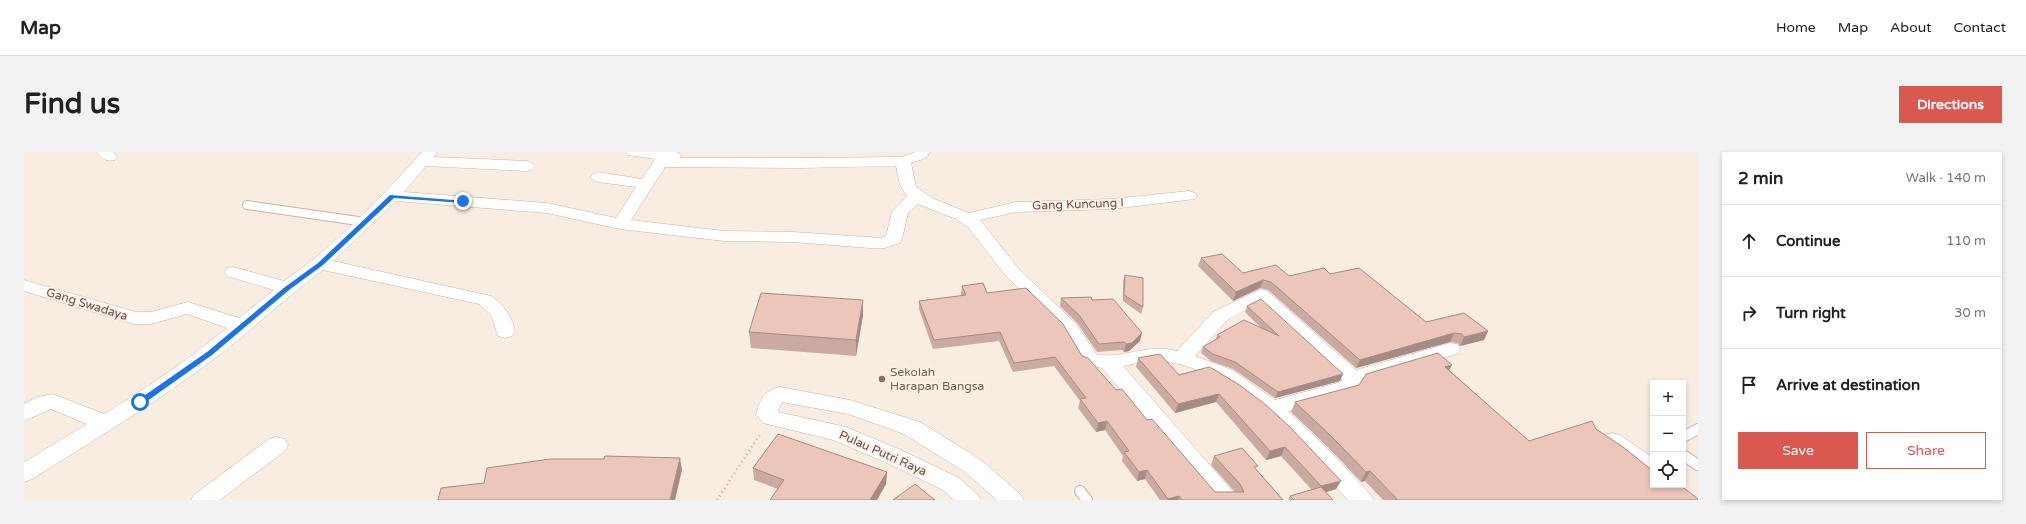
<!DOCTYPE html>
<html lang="en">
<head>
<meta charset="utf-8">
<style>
  body { margin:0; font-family:"Varela Round",sans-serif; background:#f2f2f2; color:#202124 }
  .controls { position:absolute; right:12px; bottom:12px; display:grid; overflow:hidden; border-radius:0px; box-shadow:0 2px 6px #0003 }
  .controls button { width:36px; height:36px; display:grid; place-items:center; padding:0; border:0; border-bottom:1px solid #e0e0e0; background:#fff; color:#202124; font:20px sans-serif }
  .stop { position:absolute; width:12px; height:12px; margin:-9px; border:3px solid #1a73e8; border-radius:50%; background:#fff }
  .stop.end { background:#1a73e8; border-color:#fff; box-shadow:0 1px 4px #0008 }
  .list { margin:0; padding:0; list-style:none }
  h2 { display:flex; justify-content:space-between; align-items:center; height:52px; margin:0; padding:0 16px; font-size:17px }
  h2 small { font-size:13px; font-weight:400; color:#757577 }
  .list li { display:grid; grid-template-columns:26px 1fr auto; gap:12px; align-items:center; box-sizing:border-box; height:72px; padding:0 16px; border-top:1px solid #e0e0e0 }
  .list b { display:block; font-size:15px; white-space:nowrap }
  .list em { font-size:13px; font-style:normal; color:#757577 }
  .actions { display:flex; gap:8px; padding:12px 16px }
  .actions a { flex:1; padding:9px 0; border:1px solid #d95850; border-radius:0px; text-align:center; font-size:14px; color:#d95850 }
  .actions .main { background:#d95850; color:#fff }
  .icon { flex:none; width:22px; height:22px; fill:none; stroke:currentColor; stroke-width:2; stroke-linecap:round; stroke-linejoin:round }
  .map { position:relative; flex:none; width:1674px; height:348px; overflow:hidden; border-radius:0px }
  header { display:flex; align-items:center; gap:24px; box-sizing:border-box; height:56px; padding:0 20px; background:#fff; border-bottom:1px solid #e0e0e0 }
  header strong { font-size:19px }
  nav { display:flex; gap:22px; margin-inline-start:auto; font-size:14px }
  .intro { display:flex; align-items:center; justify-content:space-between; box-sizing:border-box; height:96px; padding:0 24px }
  h1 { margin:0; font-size:28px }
  .button { padding:10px 18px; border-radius:0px; background:#d95850; color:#fff; font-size:14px; font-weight:700 }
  main { display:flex; gap:24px; padding:0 24px }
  aside { flex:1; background:#fff; border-radius:0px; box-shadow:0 2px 6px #0003 }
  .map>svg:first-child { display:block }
</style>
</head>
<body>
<header>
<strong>Map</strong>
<nav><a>Home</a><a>Map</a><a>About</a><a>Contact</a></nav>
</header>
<div class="intro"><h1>Find us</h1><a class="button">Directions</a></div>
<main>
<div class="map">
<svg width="1674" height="348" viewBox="0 0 1674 348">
  <rect width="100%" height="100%" fill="#f9ece1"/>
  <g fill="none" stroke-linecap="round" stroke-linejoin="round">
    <g stroke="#c8b2a9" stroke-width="10">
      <polyline id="service-far1" points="223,53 341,70"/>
    </g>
    <g stroke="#c8b2a9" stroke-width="12">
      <g id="service">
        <polyline points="1659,285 1674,277"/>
        <polyline points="1659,303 1674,313"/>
        <polyline points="1056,339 1063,348"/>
      </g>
    </g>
    <g stroke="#c8b2a9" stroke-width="1">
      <g id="minor">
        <path d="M 73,0 L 89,0 L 93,5 L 91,8 C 83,10 77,7 73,0 Z"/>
        <path d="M 398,0 L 413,0 L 410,5 L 503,9 L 508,11 L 511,14 L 508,17 L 503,19 L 402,14 L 380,40 L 523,51 L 592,66 L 612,35 L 574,30 L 569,28 L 566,25 L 569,22 L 574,20 L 618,27 L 631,7 L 604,3 L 602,0 L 652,0 L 655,1 L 657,4 L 656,6 L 776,6 L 878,5 L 891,0 L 906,0 L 902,6 L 887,11 L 892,35 L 910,47 L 945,61 L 992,50 L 1088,47 L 1165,39 L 1171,41 L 1173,44 L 1171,47 L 1088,57 L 992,60 L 956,68 L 994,116 L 1052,172 L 1072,202 C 1098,208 1122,191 1153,199 L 1189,160 L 1237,137 L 1243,139 L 1332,218 L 1426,191 L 1433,192 L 1436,197 L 1433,202 L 1337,230 L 1330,241 L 1264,259 L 1304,297 L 1346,342 L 1350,348 L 1324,348 C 1278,297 1209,213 1135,209 C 1123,208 1111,212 1099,214 L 1211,342 L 1215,348 L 1189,348 L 1078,216 L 1058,212 L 1039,180 L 982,124 L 944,75 L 932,67 L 894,52 L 884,61 L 878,87 L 876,91 L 861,96 L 846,96 L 769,90 L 700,89 L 596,77 L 523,61 L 372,49 L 309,109 L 467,144 C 480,153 488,164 491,180 L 488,184 L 481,186 L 474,184 L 467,163 L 455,152 L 299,118 C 261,146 228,178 191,206 C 132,251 70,288 8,327 L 0,330 L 0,310 L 63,272 L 27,257 L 0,269 L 0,252 L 13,245 L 29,242 L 80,262 C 123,236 165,207 203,176 L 163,162 L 127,172 L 110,172 L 0,139 L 0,128 L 112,160 L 127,160 L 164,150 L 215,166 L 250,138 L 203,124 L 200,120 L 203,116 L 209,115 L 260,129 C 312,93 356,47 398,0 ZM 872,14 L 876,33 L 883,44 L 868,60 L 862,84 L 858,86 L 769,80 L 700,79 L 607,68 L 641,15 L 776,16 ZM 1235,151 L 1318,228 L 1317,230 L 1251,248 L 1208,218 L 1171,204 L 1203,168 Z"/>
        <path d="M 756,235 L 826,248 L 896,270 L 957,308 L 996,342 L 1000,348 L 973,348 L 941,320 L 880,282 L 824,262 L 758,250 L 754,260 L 822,275 L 877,298 L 935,326 L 953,342 L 957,348 L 930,348 L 919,338 L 861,310 L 809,288 L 739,271 L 732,262 C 738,245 738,240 756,235 Z"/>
        <polygon points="1588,281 1596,283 1629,306 1629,326 1621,323 1580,295 1577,289 1580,283"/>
        <polygon points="253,285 261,287 264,293 261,299 196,348 167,348 171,342 245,287"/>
      </g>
    </g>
    <polyline stroke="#d0aa9f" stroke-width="2.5" stroke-dasharray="1 3.5" stroke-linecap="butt" points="693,348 737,281"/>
    <use href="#service-far1" stroke="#fff" stroke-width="8"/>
    <use href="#service" stroke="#fff" stroke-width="10"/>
    <use href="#minor" fill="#fff" fill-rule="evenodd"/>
  </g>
  <g fill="#cbaaa1">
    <polygon points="1177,106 1219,121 1265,124 1306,122 1402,170 1464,179 1460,188 1436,194 1433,191 1426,190 1332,216 1244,138 1236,136 1209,149 1174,114"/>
    <polygon points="1101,123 1119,155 1117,162 1099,149 1099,129"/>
    <polygon points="938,134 963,141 1058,204 1092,238 1123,268 1191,340 1211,340 1187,313 1190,304 1232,317 1259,348 1136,348 1121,327 1113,329 1098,309 1099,304 1081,278 1072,280 1054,256 1056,249 1030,214 989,220 975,189 909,197 895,157 895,149 937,144 937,142"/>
    <polygon points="1037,146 1068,148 1116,189 1105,199 1100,200 1098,198 1073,200 1053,171 1036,154"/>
    <polygon points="1223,154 1316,229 1251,246 1209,217 1187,209 1177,201 1179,195 1192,187 1193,183 1238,177 1221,160"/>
    <polygon points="839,163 832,204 727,196 725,180"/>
    <polygon points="1114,206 1155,223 1185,215 1312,337 1302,340 1309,348 1264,348 1266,344 1288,338 1257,304 1242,308 1192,250 1151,261 1112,215"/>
    <polygon points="1428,213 1425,218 1505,289 1572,277 1629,333 1674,348 1359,348 1341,329 1337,330 1305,296 1267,260 1271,250"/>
    <polygon points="729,316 863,320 862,332 853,348 746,348 754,337 730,328"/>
  </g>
  <g fill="#a58b83">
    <polygon points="1239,128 1236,136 1209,149 1212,140"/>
    <polygon points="839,148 839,163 832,204 832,188"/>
    <polygon points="1464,179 1460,188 1436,194 1440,185"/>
    <polygon points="1118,181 1116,189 1105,199 1100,200 1102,192"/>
    <polygon points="1430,181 1426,190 1332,216 1336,208"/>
    <polygon points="1428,213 1423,222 1421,215"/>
    <polygon points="1319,222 1316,229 1251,246 1254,240"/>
    <polygon points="1195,242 1192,250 1151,261 1154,252"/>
    <polygon points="1083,269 1081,278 1072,280 1074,271"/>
    <polygon points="1261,295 1257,304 1242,308 1246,299"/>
    <polygon points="656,306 658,318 651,348 646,348"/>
    <polygon points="1123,318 1121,327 1113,329 1115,320"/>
    <polygon points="1346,319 1341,329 1337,330 1342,320"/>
    <polygon points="863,320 862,332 853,348 846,348"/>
    <polygon points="1317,329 1312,337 1293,343 1297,334"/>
    <polygon points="1155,344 1154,348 1144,348 1144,347"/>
  </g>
  <g fill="#ecc6bb" stroke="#a58b83">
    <polygon points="1198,102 1219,121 1252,113 1265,124 1300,116 1306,122 1335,116 1402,170 1440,161 1464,179 1440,185 1438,182 1430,181 1336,208 1247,130 1239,128 1212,140 1177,106"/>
    <polygon points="1101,123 1119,126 1119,155 1100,143"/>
    <polygon points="959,131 963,141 1002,136 1039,172 1058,204 1064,206 1092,238 1098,237 1123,268 1128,267 1191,340 1220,340 1216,332 1190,304 1218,296 1234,314 1230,315 1259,348 1158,348 1155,344 1144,347 1123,318 1115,320 1100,300 1105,299 1083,269 1074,271 1056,247 1062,246 1031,205 990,211 976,180 910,188 895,149 942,143 938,134"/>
    <polygon points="737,141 839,148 832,188 725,180"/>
    <polygon points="1067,145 1068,148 1089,147 1118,181 1108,191 1102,192 1100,190 1075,192 1055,163 1037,146"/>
    <polygon points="1237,147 1319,222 1254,240 1211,210 1189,202 1179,195 1196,185 1193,183 1220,168 1255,184 1223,154"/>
    <polygon points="1414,201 1428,213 1421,215 1505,289 1568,269 1572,277 1599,295 1629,319 1629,333 1656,333 1674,347 1674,348 1371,348 1373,347 1346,319 1342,320 1310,287 1271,250 1335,233 1342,222"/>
    <polygon points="1136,202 1155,223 1185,215 1191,218 1217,234 1242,253 1266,275 1317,329 1297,334 1261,295 1246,299 1195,242 1154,252 1114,206"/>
    <polygon points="754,282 863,320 846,348 746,348 760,328 729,316"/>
    <polygon points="581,304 656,306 646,348 414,348 417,336 460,331 463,316 526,307 580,307"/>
    <polygon points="891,332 911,348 869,348"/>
    <polygon points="1297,335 1309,348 1270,348 1266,344"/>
  </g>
  <polygon fill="#1a73e8" points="366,43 442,49 439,51 370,46 299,113 265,138 188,203 119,252 114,252 114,248 183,200 261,135 294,111"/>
  <circle fill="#8d6e63" stroke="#fdf0e6" stroke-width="1.5" cx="858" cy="227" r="4"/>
  <g text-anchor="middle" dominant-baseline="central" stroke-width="3.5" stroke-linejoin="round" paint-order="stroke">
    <g font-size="12" fill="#6e514a" stroke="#fdf0e6">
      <text transform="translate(1054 52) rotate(-2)">Gang Kuncung I</text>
      <text transform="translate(63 152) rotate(17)">Gang Swadaya</text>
      <text transform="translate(859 301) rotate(24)">Pulau Putri Raya</text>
    </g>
    <g font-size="12" fill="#785e54" stroke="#fdf0e6" text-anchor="start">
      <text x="866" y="220">Sekolah<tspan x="866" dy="14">Harapan Bangsa</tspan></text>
    </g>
  </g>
</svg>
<div class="controls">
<button>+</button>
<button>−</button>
<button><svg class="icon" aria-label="locate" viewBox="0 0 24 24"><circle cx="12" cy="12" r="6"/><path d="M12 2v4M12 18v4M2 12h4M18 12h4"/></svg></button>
</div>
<div class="stop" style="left:116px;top:250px"></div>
<div class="stop end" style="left:439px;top:49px"></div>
</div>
<aside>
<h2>2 min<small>Walk · 140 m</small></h2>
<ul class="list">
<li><svg class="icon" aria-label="ahead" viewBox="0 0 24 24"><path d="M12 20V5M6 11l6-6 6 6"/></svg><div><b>Continue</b></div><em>110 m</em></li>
<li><svg class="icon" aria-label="right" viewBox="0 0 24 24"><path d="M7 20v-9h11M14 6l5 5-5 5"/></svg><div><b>Turn right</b></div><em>30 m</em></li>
<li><svg class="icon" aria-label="arrive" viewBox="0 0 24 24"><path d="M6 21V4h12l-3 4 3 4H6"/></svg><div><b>Arrive at destination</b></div></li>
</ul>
<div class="actions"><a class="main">Save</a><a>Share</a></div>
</aside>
</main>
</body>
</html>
